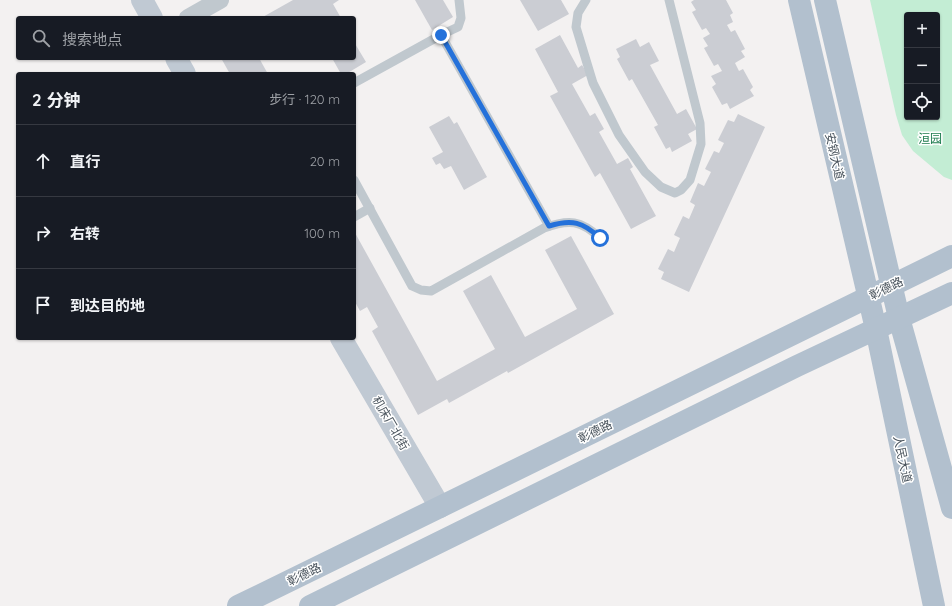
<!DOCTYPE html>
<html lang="zh">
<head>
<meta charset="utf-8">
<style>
  body { margin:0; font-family:Quicksand,"Noto Sans SC",sans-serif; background:#242831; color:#f1f3f6 }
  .controls { position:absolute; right:12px; top:12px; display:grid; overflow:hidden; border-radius:4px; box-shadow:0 1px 3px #0004 }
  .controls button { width:36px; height:36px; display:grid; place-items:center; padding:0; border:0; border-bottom:1px solid #363941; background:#171b24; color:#f1f3f6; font:20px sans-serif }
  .stop { position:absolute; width:12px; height:12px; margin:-9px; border:3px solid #2471da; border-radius:50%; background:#fff }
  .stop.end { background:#2471da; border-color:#fff; box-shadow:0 1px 4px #0008 }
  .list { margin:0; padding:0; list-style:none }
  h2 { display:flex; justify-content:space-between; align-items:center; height:52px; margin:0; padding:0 16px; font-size:17px }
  h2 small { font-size:13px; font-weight:400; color:#9ea1a6 }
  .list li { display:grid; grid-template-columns:26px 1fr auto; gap:12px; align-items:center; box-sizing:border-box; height:72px; padding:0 16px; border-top:1px solid #363941 }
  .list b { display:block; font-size:15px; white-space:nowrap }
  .list em { font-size:13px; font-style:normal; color:#9ea1a6 }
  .icon { flex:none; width:22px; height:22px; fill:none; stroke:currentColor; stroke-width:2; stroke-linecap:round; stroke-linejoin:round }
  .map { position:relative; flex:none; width:952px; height:606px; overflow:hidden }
  .search { position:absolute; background:#171b24; box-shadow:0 1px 3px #0004; left:16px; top:16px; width:340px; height:44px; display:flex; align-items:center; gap:10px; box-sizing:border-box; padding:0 14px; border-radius:4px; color:#9ea1a6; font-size:15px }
  .panel { position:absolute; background:#171b24; box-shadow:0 1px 3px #0004; left:16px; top:72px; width:340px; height:268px; border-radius:4px }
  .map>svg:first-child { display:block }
</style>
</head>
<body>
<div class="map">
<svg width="952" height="606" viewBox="0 0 952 606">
  <rect width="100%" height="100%" fill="#f3f1f1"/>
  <path fill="#c3edd4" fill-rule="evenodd" d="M 870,0 L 952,0 L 952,180 L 944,177 L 913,151 L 902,135 L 896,115 ZM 907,15 L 937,15 L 937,117 L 907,117 Z"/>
  <g fill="#cbcdd3">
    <polygon points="293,0 339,0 333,4 341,18 261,18"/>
    <polygon points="415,0 443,0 453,17 432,30"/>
    <polygon points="520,0 561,0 569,14 538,31"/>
    <polygon points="694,0 726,0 733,13 730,15 733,22 727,25 731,32 735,30 745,49 741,51 745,57 735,63 739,71 743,69 753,87 750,90 754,96 730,109 727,103 722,105 712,87 716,84 711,76 722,71 718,64 714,66 704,48 708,46 703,38 710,34 706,28 702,30 692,12 696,10 691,2"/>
    <polygon points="560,35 578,68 582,65 588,75 572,84 590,116 595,113 604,129 599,132 617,164 628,158 633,167 630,169 656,216 631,229 600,173 595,177 550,96 558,92 535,49"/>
    <polygon points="636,39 640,47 649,42 659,61 650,65 677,114 686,109 697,129 688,134 692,141 672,152 670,147 666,149 654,127 658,125 632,79 629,81 617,59 620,57 616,49"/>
    <polygon points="354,42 366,62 346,74 341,74 332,58 354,58"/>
    <polygon points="221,58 259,58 268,74 230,74"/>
    <polygon points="738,114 765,127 689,292 661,279 664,272 658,269 668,249 674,252 680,238 674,235 683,216 689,219 695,205 690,202 698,183 704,186 711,172 705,169 714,151 719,153 724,143 718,140 728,120 734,122"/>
    <polygon points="449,116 454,124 457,122 487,177 464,190 451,166 444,169 440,163 436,165 432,158 443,152 429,127"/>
    <polygon points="354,231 437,381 495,349 463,291 491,275 525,337 577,309 545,250 571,236 614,314 508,373 507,371 449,403 447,399 418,415 372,331 378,327 367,307 360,311 354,300"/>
  </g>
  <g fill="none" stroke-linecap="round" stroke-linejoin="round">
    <g stroke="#c0c8ce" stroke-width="9">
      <polyline points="586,0 578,13 576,27 593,83 619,135 645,172 661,187 675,193 681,190 690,180 701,144 700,123 669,0"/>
      <polyline points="441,35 549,226"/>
      <polyline points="354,83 441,35 458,27 461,18 459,0"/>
      <path d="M 354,180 L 412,286 L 421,290 L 431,291 L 544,228 C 569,219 581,220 600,238"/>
      <polyline points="354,217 370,208"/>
    </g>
    <polyline stroke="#c0c8ce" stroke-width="18" points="188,18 220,0"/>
    <g stroke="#c0c9d3" stroke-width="22">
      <polyline points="142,0 152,18"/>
      <polyline points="176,58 185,74"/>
      <polyline points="341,338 440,507"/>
    </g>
    <g stroke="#b2c0ce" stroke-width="22">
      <polyline points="799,0 876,329 934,606"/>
      <polyline points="825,0 899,318 952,508"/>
      <path d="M 238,606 C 476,490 713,371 952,256"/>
      <polyline points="310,606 797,366 952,293"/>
    </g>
  </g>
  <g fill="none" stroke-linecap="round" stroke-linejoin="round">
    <path stroke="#2471da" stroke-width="5" d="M 441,35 L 549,226 C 572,219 583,222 600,238"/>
  </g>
  <g text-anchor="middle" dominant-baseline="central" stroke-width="3" stroke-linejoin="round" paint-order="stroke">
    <g font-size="12" fill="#1d7c4e" stroke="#fff">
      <text x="930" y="138">洹园</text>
    </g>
    <g font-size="12" fill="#4a545d" stroke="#fff">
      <text transform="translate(835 156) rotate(77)">安钢大道</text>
      <text transform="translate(886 288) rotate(-26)">彰德路</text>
      <text transform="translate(391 423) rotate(60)">机床厂北街</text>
      <text transform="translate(595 431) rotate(-26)">彰德路</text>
      <text transform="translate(903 459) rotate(78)">人民大道</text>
      <text transform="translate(304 574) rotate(-26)">彰德路</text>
    </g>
  </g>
</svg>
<div class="controls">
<button>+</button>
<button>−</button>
<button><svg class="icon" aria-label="locate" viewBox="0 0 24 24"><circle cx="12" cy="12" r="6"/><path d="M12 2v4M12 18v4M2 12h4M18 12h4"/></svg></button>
</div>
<div class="stop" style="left:600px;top:238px"></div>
<div class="stop end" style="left:441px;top:35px"></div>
<div class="search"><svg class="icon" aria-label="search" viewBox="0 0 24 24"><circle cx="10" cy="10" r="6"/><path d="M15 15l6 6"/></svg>搜索地点</div>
<section class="panel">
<h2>2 分钟<small>步行 · 120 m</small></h2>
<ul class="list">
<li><svg class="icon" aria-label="ahead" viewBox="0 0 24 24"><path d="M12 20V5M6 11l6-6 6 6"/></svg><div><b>直行</b></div><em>20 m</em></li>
<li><svg class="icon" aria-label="right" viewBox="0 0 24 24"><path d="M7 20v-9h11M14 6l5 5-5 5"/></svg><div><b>右转</b></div><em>100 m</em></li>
<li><svg class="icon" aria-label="arrive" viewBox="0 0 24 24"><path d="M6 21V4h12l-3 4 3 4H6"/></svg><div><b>到达目的地</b></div></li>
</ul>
</section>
</div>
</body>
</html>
